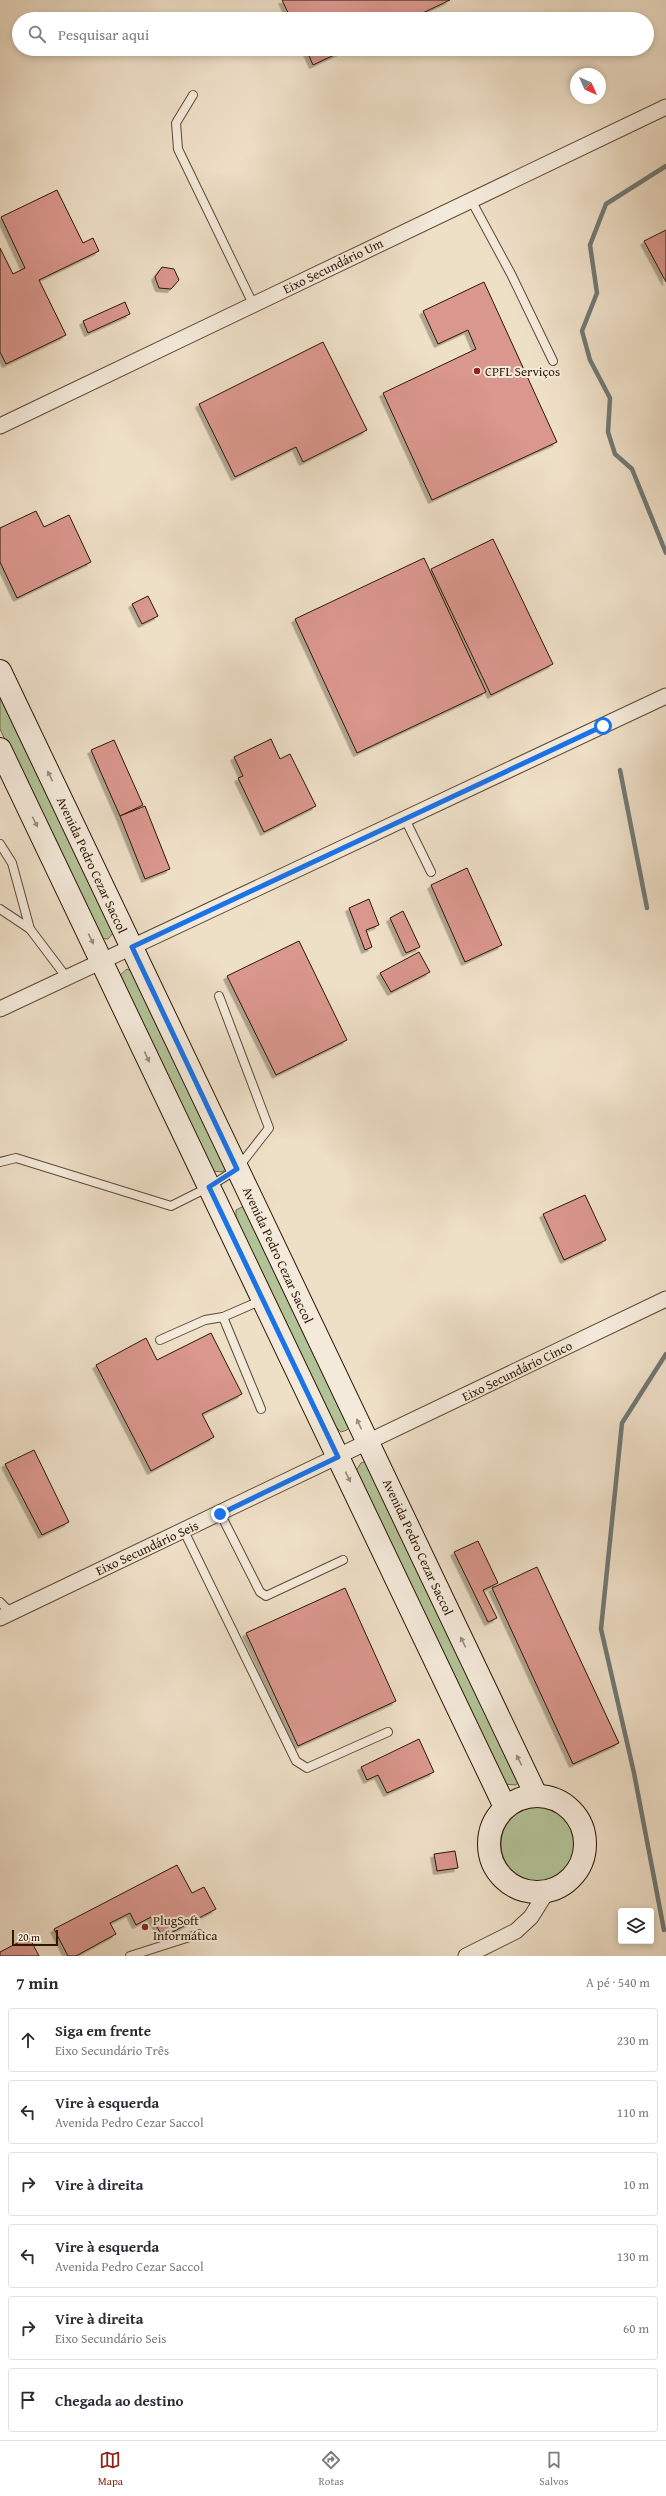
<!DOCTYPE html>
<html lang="pt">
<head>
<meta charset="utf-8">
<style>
  body { margin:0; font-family:"Gentium Book Plus",serif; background:#f7f7f7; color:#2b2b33 }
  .controls { position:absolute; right:12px; bottom:12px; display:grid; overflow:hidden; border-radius:4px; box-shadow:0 2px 6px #0003 }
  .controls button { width:36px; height:36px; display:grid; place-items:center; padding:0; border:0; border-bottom:1px solid #e1e1e2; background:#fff; color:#2b2b33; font:20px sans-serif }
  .compass { position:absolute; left:570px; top:68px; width:36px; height:36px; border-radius:50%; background:#fff; box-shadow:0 2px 6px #0003; rotate:135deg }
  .scale { position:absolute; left:12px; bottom:10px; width:46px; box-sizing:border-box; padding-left:4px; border:2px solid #2e1803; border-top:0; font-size:11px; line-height:14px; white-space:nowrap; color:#2e1803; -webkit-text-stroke:3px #f4eadb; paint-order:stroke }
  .stop { position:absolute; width:12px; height:12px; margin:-9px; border:3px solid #1a73e8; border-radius:50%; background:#fff }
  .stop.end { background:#1a73e8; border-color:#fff; box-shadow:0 1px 4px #0008 }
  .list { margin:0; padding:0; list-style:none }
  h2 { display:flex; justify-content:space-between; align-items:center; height:52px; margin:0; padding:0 16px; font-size:17px }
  h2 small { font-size:13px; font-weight:400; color:#7c7c81 }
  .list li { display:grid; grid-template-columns:26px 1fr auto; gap:12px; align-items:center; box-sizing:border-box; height:64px; margin:0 8px 8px; padding:0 8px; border:1px solid #e1e1e2; border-radius:4px }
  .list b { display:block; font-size:15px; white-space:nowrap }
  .list p { margin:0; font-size:13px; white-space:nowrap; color:#7c7c81 }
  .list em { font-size:13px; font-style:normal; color:#7c7c81 }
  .icon { flex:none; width:22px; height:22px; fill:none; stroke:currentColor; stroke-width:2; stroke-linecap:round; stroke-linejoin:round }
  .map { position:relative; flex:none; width:666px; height:1956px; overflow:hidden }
  .search { position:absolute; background:#fff; box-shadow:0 2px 6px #0003; left:12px; right:12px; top:12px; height:44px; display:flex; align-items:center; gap:10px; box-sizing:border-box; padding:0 14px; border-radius:22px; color:#7c7c81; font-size:15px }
  .sheet { height:484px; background:#fff }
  nav { display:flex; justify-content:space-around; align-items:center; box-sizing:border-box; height:56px; border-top:1px solid #e1e1e2; background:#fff; font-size:11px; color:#7c7c81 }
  nav a { display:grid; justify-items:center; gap:2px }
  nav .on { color:#8f2418 }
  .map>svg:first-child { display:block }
</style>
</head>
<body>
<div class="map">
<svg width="666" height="1956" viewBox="0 0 666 1956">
  <defs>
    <filter id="shadow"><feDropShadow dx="-3.5" dy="3.5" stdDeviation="0" flood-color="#0004"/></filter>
  </defs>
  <rect width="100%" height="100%" fill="#eedfc7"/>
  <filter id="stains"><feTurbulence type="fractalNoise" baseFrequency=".005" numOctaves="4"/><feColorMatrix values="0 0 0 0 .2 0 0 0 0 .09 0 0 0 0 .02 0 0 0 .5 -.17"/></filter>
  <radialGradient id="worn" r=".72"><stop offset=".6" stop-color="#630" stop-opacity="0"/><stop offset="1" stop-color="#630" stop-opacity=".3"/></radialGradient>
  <g fill="#b3c399" stroke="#706e4e">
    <polygon points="0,692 113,933 108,939 98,938 0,729"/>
    <polygon points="127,969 133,972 228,1165 223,1172 213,1171 119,976"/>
    <polygon points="244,1206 354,1422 347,1430 341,1432 334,1425 236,1220 236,1210"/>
    <polygon points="366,1461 521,1779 516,1785 504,1784 356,1471 361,1463"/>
    <circle cx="538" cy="1844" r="37"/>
  </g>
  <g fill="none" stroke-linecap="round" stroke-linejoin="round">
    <g stroke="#717974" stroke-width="4.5">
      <polyline points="666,166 606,204 590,245 597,293 582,331 590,360 610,398 608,432 615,454 632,469 666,553"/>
      <polyline points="620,770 647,908"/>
      <polyline points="664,1930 634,1773 601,1629 622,1423 666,1354"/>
    </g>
  </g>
  <g fill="#da978d" stroke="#2e1803" filter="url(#shadow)">
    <polygon points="282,0 450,0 410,19 291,19"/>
    <polygon points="306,49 347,49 313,65"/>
    <polygon points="57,190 83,243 93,238 99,251 39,280 66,335 6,364 0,352 0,248 13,274 25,268 1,217"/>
    <polygon points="666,230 666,282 644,241"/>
    <polygon points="162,267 174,269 179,280 171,289 159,288 155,277"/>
    <polygon points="484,282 557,442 432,500 383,393 476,349 468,330 438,344 423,311"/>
    <polygon points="125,302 130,314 88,333 83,321"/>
    <polygon points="323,342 367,430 303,462 296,447 235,477 199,404"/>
    <polygon points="36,511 44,527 69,515 91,562 17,598 0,562 0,528"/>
    <polygon points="493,539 553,664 491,695 431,569"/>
    <polygon points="424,558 486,692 357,753 295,619"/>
    <polygon points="148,596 158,616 142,624 132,604"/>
    <polygon points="271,739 280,759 290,754 316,806 264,832 238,778 243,776 234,757"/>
    <polygon points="114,740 143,805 120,816 91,750"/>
    <polygon points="145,806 170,869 145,879 120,816"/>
    <polygon points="467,868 502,945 465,962 431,885"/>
    <polygon points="369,899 379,925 366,930 372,947 365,950 349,908"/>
    <polygon points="403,911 420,947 406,953 390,918"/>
    <polygon points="299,941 347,1040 276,1075 227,976"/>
    <polygon points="419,952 430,972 391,992 380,973"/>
    <polygon points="585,1195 606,1240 564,1260 543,1214"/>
    <polygon points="211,1333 242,1394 202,1414 214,1437 151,1471 96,1365 146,1338 157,1360"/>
    <polygon points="34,1450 69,1522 42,1535 5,1464"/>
    <polygon points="478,1541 498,1583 483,1590 497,1618 488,1622 454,1552"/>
    <polygon points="537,1567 619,1743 573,1764 492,1588"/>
    <polygon points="345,1588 396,1701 298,1746 246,1633"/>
    <polygon points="419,1739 434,1772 387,1793 378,1775 367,1780 361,1767"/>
    <polygon points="455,1851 458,1868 437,1871 434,1854"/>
    <polygon points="177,1865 192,1893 204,1887 216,1909 163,1937 151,1917 136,1925 130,1913 110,1923 116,1934 76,1956 68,1956 54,1929"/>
    <polygon points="29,1937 39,1956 0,1956 0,1952"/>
  </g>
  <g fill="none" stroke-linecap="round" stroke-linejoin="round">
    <g stroke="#5e4a34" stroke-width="10">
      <g id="lane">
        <polyline points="193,95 176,123 178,149 253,304"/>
        <polyline points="471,200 511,274 553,361"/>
        <polyline points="405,819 431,872"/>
        <polyline points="0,844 12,863 30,929 67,978"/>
        <polyline points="0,909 30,929"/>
        <polyline points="0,1162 16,1158 171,1206 209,1187 237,1169 269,1128 219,996"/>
        <polyline points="223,1317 262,1300"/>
        <polyline points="160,1340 205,1320 223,1317 261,1409"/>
        <polyline points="220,1513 260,1592 266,1596 343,1560"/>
        <polyline points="184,1531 296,1761 307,1768 388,1732"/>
        <polyline points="0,1602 11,1613"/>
        <polyline points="130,1956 199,1934"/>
      </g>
    </g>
    <g stroke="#5e4a34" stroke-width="17">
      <g id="street">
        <polyline points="0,426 666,107"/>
        <polyline points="0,1009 666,696"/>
        <polyline points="0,1618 666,1299"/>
        <polyline points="466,1956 516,1931 531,1917 546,1893"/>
      </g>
    </g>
    <g stroke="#2e1803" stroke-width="24">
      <g id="secondary">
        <polyline points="0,671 536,1795"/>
        <polyline points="0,749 505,1807"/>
        <circle cx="537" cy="1844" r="48"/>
      </g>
    </g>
    <use href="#lane" stroke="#f4eadb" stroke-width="8"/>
    <use href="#street" stroke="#f4eadb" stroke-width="15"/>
    <use href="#secondary" stroke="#f4eadb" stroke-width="22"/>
  </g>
  <defs><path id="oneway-solid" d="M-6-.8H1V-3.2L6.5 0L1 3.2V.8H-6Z"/></defs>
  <g fill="#9b8c7a">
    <use href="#oneway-solid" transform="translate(50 776) rotate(-116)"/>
    <use href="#oneway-solid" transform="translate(35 822) rotate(64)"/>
    <use href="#oneway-solid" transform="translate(91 939) rotate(64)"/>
    <use href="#oneway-solid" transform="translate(147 1057) rotate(65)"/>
    <use href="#oneway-solid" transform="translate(359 1424) rotate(-115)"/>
    <use href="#oneway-solid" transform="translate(348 1477) rotate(64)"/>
    <use href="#oneway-solid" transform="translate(463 1642) rotate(-116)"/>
    <use href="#oneway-solid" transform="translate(519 1760) rotate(-116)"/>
  </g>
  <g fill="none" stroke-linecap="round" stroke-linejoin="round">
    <polyline stroke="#1a73e8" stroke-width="5" points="220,1514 338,1457 209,1187 237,1169 132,947 603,726"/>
  </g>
  <g fill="#8f2418" stroke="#f4eadb" stroke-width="1.5">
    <circle cx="477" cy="371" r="4"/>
    <circle cx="145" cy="1927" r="4"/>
  </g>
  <g text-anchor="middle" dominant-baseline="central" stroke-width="4" stroke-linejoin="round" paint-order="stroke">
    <g font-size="13" fill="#2e1803" stroke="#f4eadb">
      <text transform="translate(333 266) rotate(-26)">Eixo Secundário Um</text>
      <text transform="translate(92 865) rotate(65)">Avenida Pedro Cezar Saccol</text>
      <text transform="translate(278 1255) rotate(65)">Avenida Pedro Cezar Saccol</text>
      <text transform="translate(517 1371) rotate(-26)">Eixo Secundário Cinco</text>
      <text transform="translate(418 1547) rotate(65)">Avenida Pedro Cezar Saccol</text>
      <text transform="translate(147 1548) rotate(-25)">Eixo Secundário Seis</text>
    </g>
    <g font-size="13" fill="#2e1803" stroke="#f4eadb" text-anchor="start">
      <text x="485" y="371">CPFL Serviços</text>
      <text x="153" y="1920">PlugSoft<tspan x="153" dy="15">Informática</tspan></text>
    </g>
  </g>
  <rect width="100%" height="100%" filter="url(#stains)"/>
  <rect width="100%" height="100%" fill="url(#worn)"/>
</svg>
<div class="controls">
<button><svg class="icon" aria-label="layers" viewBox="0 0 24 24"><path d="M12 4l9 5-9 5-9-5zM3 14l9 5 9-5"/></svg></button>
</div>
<svg class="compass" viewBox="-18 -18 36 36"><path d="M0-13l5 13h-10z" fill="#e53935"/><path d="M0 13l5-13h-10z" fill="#7c7c81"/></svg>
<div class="scale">20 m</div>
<div class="stop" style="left:603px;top:726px"></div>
<div class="stop end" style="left:220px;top:1514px"></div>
<div class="search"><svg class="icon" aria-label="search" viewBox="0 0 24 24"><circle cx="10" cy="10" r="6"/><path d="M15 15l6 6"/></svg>Pesquisar aqui</div>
</div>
<section class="sheet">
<h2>7 min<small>A pé · 540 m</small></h2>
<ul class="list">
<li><svg class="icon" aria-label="ahead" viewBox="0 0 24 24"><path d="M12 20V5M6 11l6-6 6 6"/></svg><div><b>Siga em frente</b><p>Eixo Secundário Três</p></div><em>230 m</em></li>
<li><svg class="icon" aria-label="left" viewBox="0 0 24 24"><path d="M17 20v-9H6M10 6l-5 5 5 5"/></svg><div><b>Vire à esquerda</b><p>Avenida Pedro Cezar Saccol</p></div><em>110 m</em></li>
<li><svg class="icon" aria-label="right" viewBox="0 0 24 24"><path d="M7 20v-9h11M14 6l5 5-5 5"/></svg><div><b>Vire à direita</b></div><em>10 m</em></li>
<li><svg class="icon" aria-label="left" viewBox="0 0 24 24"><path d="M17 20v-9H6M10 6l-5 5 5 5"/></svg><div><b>Vire à esquerda</b><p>Avenida Pedro Cezar Saccol</p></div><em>130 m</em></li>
<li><svg class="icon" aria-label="right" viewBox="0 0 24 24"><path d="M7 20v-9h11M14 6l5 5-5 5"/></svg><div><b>Vire à direita</b><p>Eixo Secundário Seis</p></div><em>60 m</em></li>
<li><svg class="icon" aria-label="arrive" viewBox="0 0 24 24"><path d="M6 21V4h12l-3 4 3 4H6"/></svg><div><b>Chegada ao destino</b></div></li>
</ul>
</section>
<nav>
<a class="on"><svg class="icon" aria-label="map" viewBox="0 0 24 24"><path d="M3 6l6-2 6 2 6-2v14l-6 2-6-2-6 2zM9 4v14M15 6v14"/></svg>Mapa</a>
<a><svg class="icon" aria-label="directions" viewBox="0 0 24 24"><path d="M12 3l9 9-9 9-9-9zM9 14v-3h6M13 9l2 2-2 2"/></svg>Rotas</a>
<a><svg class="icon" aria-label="saved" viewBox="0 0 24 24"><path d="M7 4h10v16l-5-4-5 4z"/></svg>Salvos</a>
</nav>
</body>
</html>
